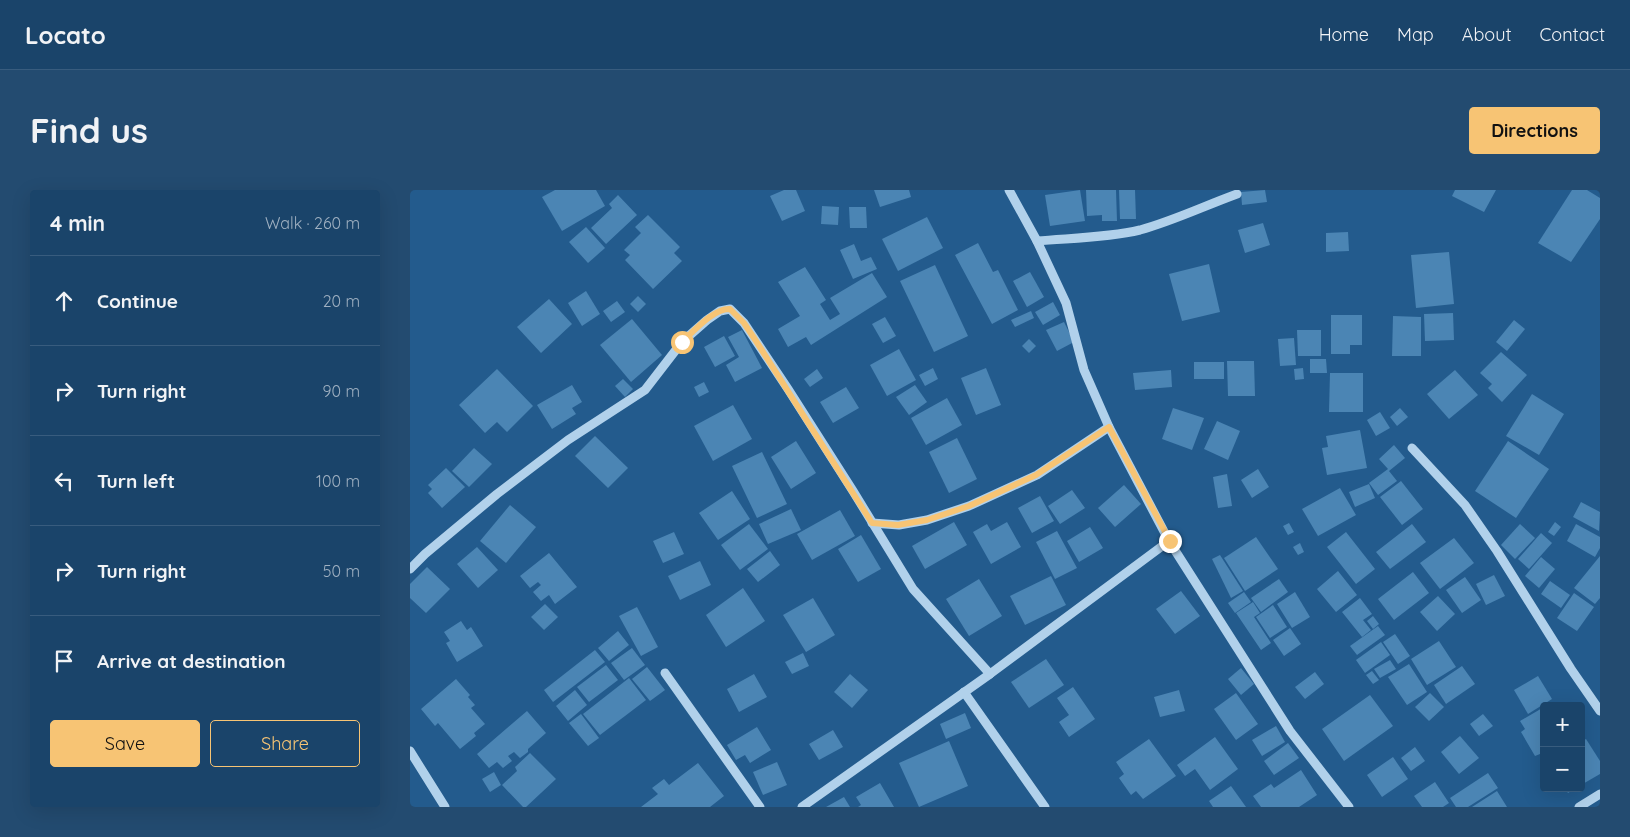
<!DOCTYPE html>
<html lang="en">
<head>
<meta charset="utf-8">
<style>
  body { margin:0; font-family:Quicksand,sans-serif; background:#234b70; color:#f1f3f6 }
  .controls { position:absolute; right:15px; bottom:15px; display:grid; overflow:hidden; border-radius:5px; box-shadow:0 5px 20px #0002 }
  .controls button { width:45px; height:45px; display:grid; place-items:center; padding:0; border:0; border-bottom:1px solid #385c7e; background:#1a446a; color:#f1f3f6; font:25px sans-serif }
  .stop { position:absolute; width:15px; height:15px; margin:-11px; border:4px solid #f7c474; border-radius:50%; background:#fff }
  .stop.end { background:#f7c474; border-color:#fff; box-shadow:0 1px 5px #0008 }
  .list { margin:0; padding:0; list-style:none }
  h2 { display:flex; justify-content:space-between; align-items:center; height:65px; margin:0; padding:0 20px; font-size:21px }
  h2 small { font-size:16px; font-weight:400; color:#9fb0c1 }
  .list li { display:grid; grid-template-columns:32px 1fr auto; gap:15px; align-items:center; box-sizing:border-box; height:90px; padding:0 20px; border-top:1px solid #385c7e }
  .list b { display:block; font-size:19px; white-space:nowrap }
  .list em { font-size:16px; font-style:normal; color:#9fb0c1 }
  .actions { display:flex; gap:10px; padding:15px 20px }
  .actions a { flex:1; padding:11px 0; border:1px solid #f7c474; border-radius:5px; text-align:center; font-size:18px; color:#f7c474 }
  .actions .main { background:#f7c474; color:#111 }
  .icon { flex:none; width:28px; height:28px; fill:none; stroke:currentColor; stroke-width:2; stroke-linecap:round; stroke-linejoin:round }
  .map { position:relative; flex:none; width:1190px; height:617px; overflow:hidden; border-radius:5px }
  header { display:flex; align-items:center; gap:30px; box-sizing:border-box; height:70px; padding:0 25px; background:#1a446a; border-bottom:1px solid #385c7e }
  header strong { font-size:24px }
  nav { display:flex; gap:28px; margin-inline-start:auto; font-size:18px }
  .intro { display:flex; align-items:center; justify-content:space-between; box-sizing:border-box; height:120px; padding:0 30px }
  h1 { margin:0; font-size:35px }
  .button { padding:12px 22px; border-radius:5px; background:#f7c474; color:#111; font-size:18px; font-weight:700 }
  main { display:flex; gap:30px; padding:0 30px }
  aside { flex:1; background:#1a446a; border-radius:5px; box-shadow:0 5px 20px #0002 }
  .map>svg:first-child { display:block }
</style>
</head>
<body>
<header>
<strong>Locato</strong>
<nav><a>Home</a><a>Map</a><a>About</a><a>Contact</a></nav>
</header>
<div class="intro"><h1>Find us</h1><a class="button">Directions</a></div>
<main>
<aside>
<h2>4 min<small>Walk · 260 m</small></h2>
<ul class="list">
<li><svg class="icon" aria-label="ahead" viewBox="0 0 24 24"><path d="M12 20V5M6 11l6-6 6 6"/></svg><div><b>Continue</b></div><em>20 m</em></li>
<li><svg class="icon" aria-label="right" viewBox="0 0 24 24"><path d="M7 20v-9h11M14 6l5 5-5 5"/></svg><div><b>Turn right</b></div><em>90 m</em></li>
<li><svg class="icon" aria-label="left" viewBox="0 0 24 24"><path d="M17 20v-9H6M10 6l-5 5 5 5"/></svg><div><b>Turn left</b></div><em>100 m</em></li>
<li><svg class="icon" aria-label="right" viewBox="0 0 24 24"><path d="M7 20v-9h11M14 6l5 5-5 5"/></svg><div><b>Turn right</b></div><em>50 m</em></li>
<li><svg class="icon" aria-label="arrive" viewBox="0 0 24 24"><path d="M6 21V4h12l-3 4 3 4H6"/></svg><div><b>Arrive at destination</b></div></li>
</ul>
<div class="actions"><a class="main">Save</a><a>Share</a></div>
</aside>
<div class="map">
<svg width="1190" height="617" viewBox="0 0 1190 617">
  <rect width="100%" height="100%" fill="#235b8d"/>
  <g fill="#4b85b4">
    <polygon points="145,0 186,0 195,16 152,41 132,7"/>
    <polygon points="374,0 386,0 395,21 372,31 360,6"/>
    <polygon points="464,0 499,0 501,7 470,17"/>
    <polygon points="670,0 675,31 640,36 635,5"/>
    <polygon points="676,0 706,0 707,31 692,31 692,25 677,26"/>
    <polygon points="709,0 725,0 726,29 710,29"/>
    <polygon points="855,0 857,12 832,15 831,2"/>
    <polygon points="1045,0 1086,0 1074,22 1042,6"/>
    <polygon points="1162,0 1177,0 1190,8 1190,29 1161,72 1128,53"/>
    <polygon points="208,5 227,25 196,54 181,38 202,18 199,14"/>
    <polygon points="412,16 429,17 428,35 411,34"/>
    <polygon points="439,17 456,17 457,38 440,38"/>
    <polygon points="238,25 270,57 264,63 272,71 243,99 215,70 220,65 214,60 231,43 225,37"/>
    <polygon points="517,27 533,58 488,81 472,49"/>
    <polygon points="853,33 860,55 835,63 828,40"/>
    <polygon points="176,37 195,58 178,73 159,52"/>
    <polygon points="938,42 939,61 916,62 916,43"/>
    <polygon points="568,53 583,82 588,80 608,120 582,134 545,65"/>
    <polygon points="444,54 451,71 461,67 467,79 443,89 430,60"/>
    <polygon points="1039,62 1044,114 1006,118 1001,65"/>
    <polygon points="799,74 810,122 772,131 759,84"/>
    <polygon points="525,75 558,146 524,162 490,91"/>
    <polygon points="395,77 416,110 410,114 420,130 430,124 420,108 462,83 477,107 401,155 396,147 378,157 368,139 390,126 368,92"/>
    <polygon points="620,82 634,107 617,117 603,91"/>
    <polygon points="176,101 190,124 172,136 158,113"/>
    <polygon points="228,106 236,114 228,122 220,114"/>
    <polygon points="139,109 162,134 131,163 107,137"/>
    <polygon points="207,111 215,122 201,132 193,121"/>
    <polygon points="643,112 650,125 633,135 625,122"/>
    <polygon points="621,121 624,128 605,137 601,130"/>
    <polygon points="1043,123 1044,150 1015,151 1014,124"/>
    <polygon points="921,125 952,125 952,155 940,155 940,164 921,164"/>
    <polygon points="983,126 1011,127 1011,166 982,166"/>
    <polygon points="475,127 486,146 473,153 462,134"/>
    <polygon points="222,129 252,165 221,192 190,155"/>
    <polygon points="1104,130 1115,139 1097,161 1086,152"/>
    <polygon points="654,132 664,152 647,161 636,140"/>
    <polygon points="332,140 352,178 325,192 316,175 329,167 318,147"/>
    <polygon points="887,140 911,140 911,166 888,166"/>
    <polygon points="314,146 325,166 305,177 294,157"/>
    <polygon points="884,148 886,175 870,176 868,149"/>
    <polygon points="619,149 626,156 619,163 612,156"/>
    <polygon points="489,159 506,190 477,206 460,175"/>
    <polygon points="1091,162 1117,185 1092,212 1078,198 1082,194 1070,183"/>
    <polygon points="900,169 916,169 917,183 900,183"/>
    <polygon points="817,171 844,171 845,206 818,206"/>
    <rect x="784" y="172" width="30" height="17"/>
    <polygon points="523,178 528,189 515,196 509,185"/>
    <polygon points="576,178 591,215 566,225 551,188"/>
    <polygon points="893,178 894,189 885,190 884,179"/>
    <polygon points="87,179 123,216 97,242 87,232 75,243 49,215"/>
    <polygon points="407,179 413,188 400,197 394,189"/>
    <polygon points="761,180 762,197 725,200 723,183"/>
    <polygon points="1045,180 1068,205 1039,229 1017,204"/>
    <polygon points="920,183 953,183 953,222 919,222"/>
    <polygon points="213,189 223,199 215,207 205,196"/>
    <polygon points="294,192 299,202 289,207 284,197"/>
    <polygon points="162,195 172,212 162,218 166,224 142,239 127,215"/>
    <polygon points="505,195 517,212 499,225 486,207"/>
    <polygon points="436,197 449,218 423,233 410,212"/>
    <polygon points="1122,204 1154,224 1129,265 1096,246"/>
    <polygon points="537,208 552,235 516,255 501,228"/>
    <polygon points="323,215 342,249 303,271 284,236"/>
    <polygon points="763,218 794,228 782,260 752,249"/>
    <polygon points="990,218 998,227 987,236 980,227"/>
    <polygon points="970,222 980,238 966,246 957,230"/>
    <polygon points="807,231 830,241 818,270 794,259"/>
    <polygon points="950,240 957,278 917,285 912,258 918,257 916,246"/>
    <polygon points="185,246 218,278 198,298 165,266"/>
    <polygon points="547,248 567,289 539,303 519,262"/>
    <polygon points="386,251 406,283 381,299 361,267"/>
    <polygon points="1098,251 1139,279 1106,328 1065,301"/>
    <polygon points="984,255 995,268 979,281 987,291 968,305 959,293 978,279 969,269"/>
    <polygon points="64,258 82,274 59,297 42,281"/>
    <polygon points="352,262 377,314 347,328 322,276"/>
    <polygon points="36,278 55,297 32,318 18,303 22,299 18,295"/>
    <polygon points="848,279 859,297 842,308 831,290"/>
    <polygon points="817,284 822,316 808,318 803,287"/>
    <polygon points="991,291 1013,319 992,335 970,307"/>
    <polygon points="959,294 965,308 945,317 939,302"/>
    <polygon points="714,295 731,314 705,337 688,318"/>
    <polygon points="930,298 946,325 908,346 892,319"/>
    <polygon points="662,300 675,318 650,334 638,316"/>
    <polygon points="322,301 340,329 308,350 289,323"/>
    <polygon points="630,306 644,331 622,343 608,318"/>
    <polygon points="1171,312 1190,322 1189,341 1163,327"/>
    <polygon points="100,315 126,337 96,373 70,351"/>
    <polygon points="381,319 391,340 358,354 349,334"/>
    <polygon points="430,320 445,346 402,370 387,344"/>
    <polygon points="544,332 557,355 515,379 502,356"/>
    <polygon points="597,332 611,357 581,374 563,342 577,334 581,341"/>
    <polygon points="1145,332 1151,337 1144,346 1138,342"/>
    <polygon points="879,333 884,342 878,345 873,336"/>
    <polygon points="339,334 358,359 330,380 311,355"/>
    <polygon points="1002,334 1016,352 980,379 966,362"/>
    <polygon points="1110,334 1125,348 1105,369 1091,355"/>
    <polygon points="1166,334 1190,347 1190,358 1185,367 1157,351"/>
    <polygon points="680,337 693,358 669,372 657,351"/>
    <polygon points="647,341 667,378 645,389 626,352"/>
    <polygon points="264,342 274,364 253,373 243,351"/>
    <polygon points="936,342 965,379 946,394 917,357"/>
    <polygon points="1131,343 1142,353 1119,379 1108,369"/>
    <polygon points="451,345 471,379 448,392 428,359"/>
    <polygon points="846,347 868,379 835,401 814,368"/>
    <polygon points="1044,348 1064,373 1030,399 1010,373"/>
    <polygon points="890,353 894,362 888,365 883,357"/>
    <polygon points="67,357 88,380 68,398 47,374"/>
    <polygon points="360,361 370,375 348,392 337,379"/>
    <polygon points="139,363 167,397 145,414 139,405 131,411 123,402 131,395 128,392 120,398 110,386"/>
    <polygon points="810,365 833,401 821,408 802,369"/>
    <polygon points="1190,366 1190,408 1185,414 1164,398"/>
    <polygon points="1131,367 1145,379 1129,398 1115,386"/>
    <polygon points="290,371 301,395 270,410 258,386"/>
    <polygon points="17,377 40,399 16,423 0,408 0,394"/>
    <polygon points="928,381 947,405 926,422 907,399"/>
    <polygon points="1003,382 1019,403 984,430 968,409"/>
    <polygon points="1084,385 1095,406 1076,415 1066,394"/>
    <polygon points="641,386 656,415 615,435 600,406"/>
    <polygon points="1055,387 1071,410 1052,423 1036,400"/>
    <polygon points="569,389 592,426 559,446 536,409"/>
    <polygon points="869,389 878,402 851,422 841,408"/>
    <polygon points="1140,391 1160,405 1151,418 1131,404"/>
    <polygon points="333,398 355,431 316,457 296,425"/>
    <polygon points="771,401 790,426 765,444 746,419"/>
    <polygon points="834,402 841,412 825,423 818,413"/>
    <polygon points="885,402 900,427 882,438 867,414"/>
    <polygon points="1164,403 1184,417 1167,441 1147,428"/>
    <polygon points="1028,406 1045,424 1027,441 1010,422"/>
    <polygon points="403,408 425,445 396,462 373,425"/>
    <polygon points="950,408 962,424 953,430 961,440 952,447 932,422"/>
    <polygon points="843,412 850,423 844,427 861,453 851,460 826,423"/>
    <polygon points="135,414 148,427 134,440 121,427"/>
    <polygon points="863,415 877,437 860,448 846,427"/>
    <polygon points="227,417 248,457 231,466 209,426"/>
    <polygon points="963,426 969,434 963,439 957,431"/>
    <polygon points="51,431 57,440 61,437 73,456 47,472 36,453 40,451 34,442"/>
    <polygon points="968,436 975,445 947,465 940,456"/>
    <polygon points="880,438 891,454 874,466 863,450"/>
    <polygon points="208,441 219,455 199,471 188,458"/>
    <polygon points="985,444 1000,466 988,474 973,452"/>
    <polygon points="1029,451 1046,477 1017,495 1001,469"/>
    <polygon points="971,452 980,465 955,483 946,470"/>
    <polygon points="222,458 235,475 214,490 201,473"/>
    <polygon points="185,460 195,472 143,512 134,500"/>
    <polygon points="393,463 399,476 382,484 375,472"/>
    <polygon points="636,469 654,495 619,518 601,492"/>
    <polygon points="980,470 986,479 970,488 964,479"/>
    <polygon points="999,474 1017,502 997,515 978,487"/>
    <polygon points="196,475 208,490 179,512 167,497"/>
    <polygon points="1052,476 1065,494 1036,514 1024,495"/>
    <polygon points="237,477 255,500 240,511 222,489"/>
    <polygon points="831,478 844,494 831,505 818,489"/>
    <polygon points="962,481 969,490 963,494 956,485"/>
    <polygon points="905,482 914,494 895,509 885,497"/>
    <polygon points="344,484 357,507 329,522 317,499"/>
    <polygon points="440,484 458,500 442,518 424,502"/>
    <polygon points="1128,486 1142,509 1118,524 1104,500"/>
    <polygon points="219,488 236,510 190,545 173,524"/>
    <polygon points="46,489 60,505 58,507 65,515 61,518 75,534 64,543 66,546 50,559 28,533 25,536 11,519"/>
    <polygon points="663,497 685,529 659,547 649,532 659,525 647,508"/>
    <polygon points="165,500 177,515 158,531 146,516"/>
    <polygon points="769,500 775,521 750,527 744,507"/>
    <polygon points="826,503 848,534 826,550 804,519"/>
    <polygon points="1020,503 1034,517 1019,531 1005,517"/>
    <polygon points="960,505 983,536 934,571 912,539"/>
    <polygon points="1134,517 1134,570 1130,564 1125,566 1111,542 1115,539 1110,531"/>
    <polygon points="117,521 136,543 118,559 118,562 110,568 104,562 98,566 102,571 93,578 87,572 79,578 67,564"/>
    <polygon points="555,523 561,538 536,549 530,534"/>
    <polygon points="171,524 189,548 178,556 159,533"/>
    <polygon points="1073,524 1083,536 1069,546 1060,534"/>
    <polygon points="866,536 875,552 852,566 842,550"/>
    <polygon points="347,537 361,560 340,573 335,565 326,570 317,555"/>
    <polygon points="423,540 433,557 409,570 399,554"/>
    <polygon points="1050,546 1069,568 1049,584 1031,562"/>
    <polygon points="805,547 828,579 800,600 785,579 775,586 767,575"/>
    <polygon points="739,549 766,586 733,609 726,601 721,605 709,588 714,584 706,572"/>
    <polygon points="1176,549 1190,571 1190,584 1171,595 1171,552"/>
    <polygon points="539,551 558,596 509,617 489,573"/>
    <polygon points="878,553 889,568 864,585 854,571"/>
    <polygon points="1005,557 1015,571 1001,581 991,568"/>
    <polygon points="120,563 146,589 116,617 113,617 92,595 107,581 105,577"/>
    <polygon points="983,567 998,589 972,607 957,585"/>
    <polygon points="367,572 377,595 353,605 343,582"/>
    <polygon points="288,573 314,606 300,617 231,617 248,604 242,598 254,589 259,595"/>
    <polygon points="891,580 907,605 889,617 851,617 843,606 861,594 864,598"/>
    <polygon points="84,582 91,595 80,602 72,589"/>
    <polygon points="1078,583 1088,598 1058,617 1046,617 1040,608"/>
    <polygon points="1025,592 1039,613 1033,617 1012,617 1004,606"/>
    <polygon points="470,593 484,617 448,617 451,615 446,607"/>
    <polygon points="821,596 836,617 803,617 799,611"/>
    <polygon points="1155,598 1166,598 1158,603"/>
    <polygon points="1087,601 1097,617 1062,617"/>
    <polygon points="434,607 440,617 416,617"/>
  </g>
  <g fill="none" stroke-linecap="round" stroke-linejoin="round">
    <g stroke="#b1d1eb" stroke-width="9">
      <polyline points="599,0 627,51 656,113 674,180 699,237 759,351 880,541 939,617"/>
      <path d="M 627,51 C 660,48 696,48 730,40 C 763,31 794,16 827,4"/>
      <polyline points="1002,258 1055,315 1087,361 1161,479 1190,521"/>
      <polyline points="462,333 489,335 517,330 559,316 627,285 699,237"/>
      <polyline points="0,379 15,364 87,304 158,250 235,200 272,152 297,130 310,121 320,119 334,133 378,199 443,301 503,399 580,484"/>
      <polyline points="255,483 350,617"/>
      <polyline points="554,502 635,617"/>
      <polyline points="0,561 35,617"/>
      <polyline points="392,617 580,484 759,351"/>
      <polyline points="1169,617 1190,604"/>
    </g>
  </g>
  <g fill="none" stroke-linecap="round" stroke-linejoin="round">
    <path stroke="#f7c474" stroke-width="6" d="M 272,152 C 284,141 304,118 320,119 L 334,133 L 346,151 L 462,333 L 488,335 L 517,330 L 559,316 L 626,285 L 699,237 L 760,351"/>
  </g>
</svg>
<div class="controls">
<button>+</button>
<button>−</button>
</div>
<div class="stop" style="left:272px;top:152px"></div>
<div class="stop end" style="left:760px;top:351px"></div>
</div>
</main>
</body>
</html>
